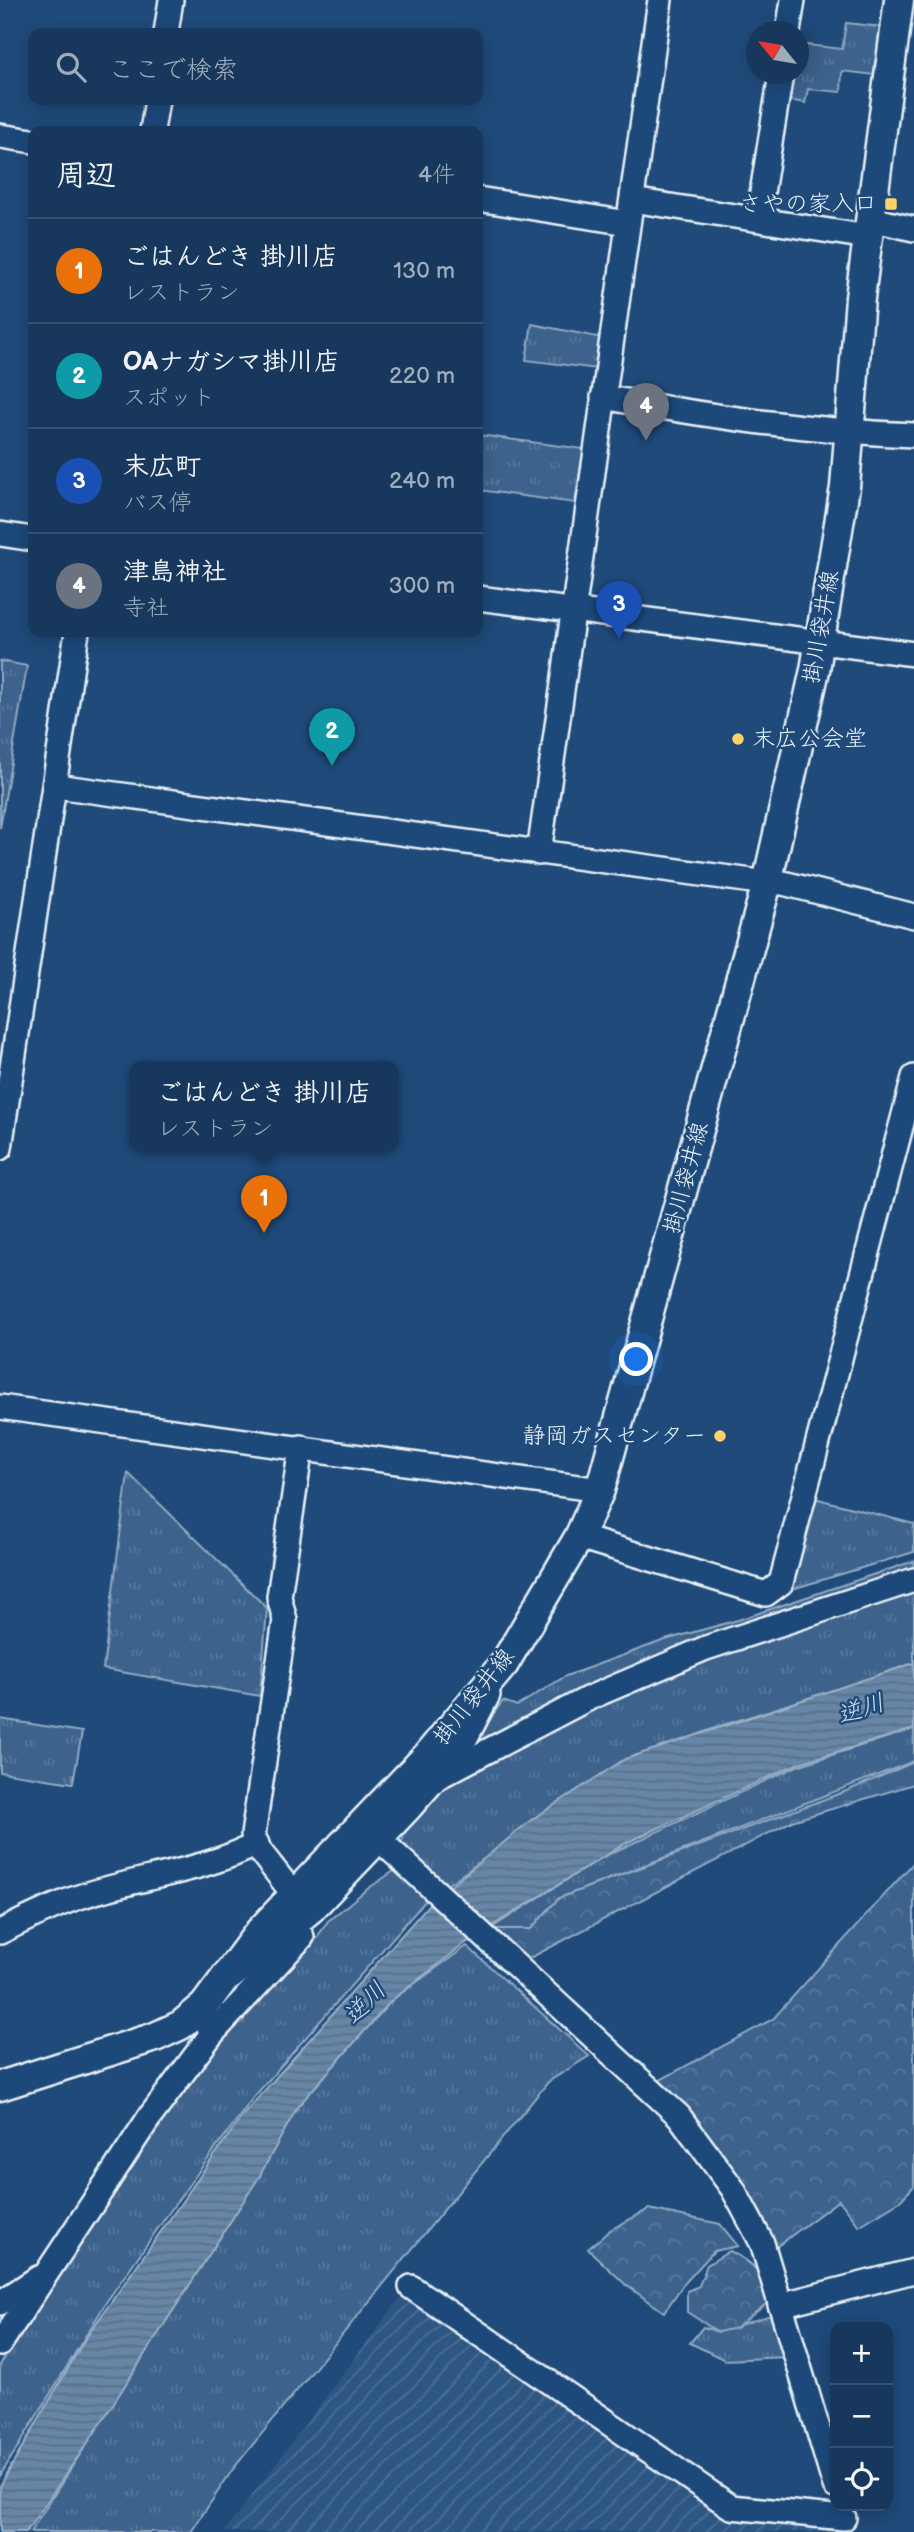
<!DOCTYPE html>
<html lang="ja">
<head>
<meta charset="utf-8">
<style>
  body { margin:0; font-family:"Balsamiq Sans","Klee One",sans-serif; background:#203f62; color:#f1f3f6 }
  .controls { position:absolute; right:21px; bottom:21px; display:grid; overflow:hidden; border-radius:14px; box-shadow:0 4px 18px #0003 }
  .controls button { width:63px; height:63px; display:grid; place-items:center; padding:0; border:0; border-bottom:2px solid #365272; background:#17385c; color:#f1f3f6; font:35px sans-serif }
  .compass { position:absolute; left:746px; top:21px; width:63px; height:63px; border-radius:50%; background:#17385c; box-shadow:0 4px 18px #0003; rotate:300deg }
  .you { position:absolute; left:637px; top:1360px; width:24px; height:24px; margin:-18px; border:5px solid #fff; border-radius:50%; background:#1a73e8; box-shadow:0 0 0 10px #1a73e833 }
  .badge { display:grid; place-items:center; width:46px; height:46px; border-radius:50%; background:#ffd166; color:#fff; font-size:23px; font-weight:700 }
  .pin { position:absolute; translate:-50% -58px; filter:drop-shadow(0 2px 4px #0008) }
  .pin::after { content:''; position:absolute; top:37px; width:24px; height:21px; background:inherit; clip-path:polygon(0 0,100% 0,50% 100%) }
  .popup { position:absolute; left:129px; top:1061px; width:270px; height:91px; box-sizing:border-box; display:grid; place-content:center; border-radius:14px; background:#17385c; filter:drop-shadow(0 2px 5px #0005); font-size:23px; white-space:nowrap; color:#9eacbb }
  .popup b { font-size:26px; color:#f1f3f6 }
  .popup::after { content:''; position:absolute; left:50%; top:100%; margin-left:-14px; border:14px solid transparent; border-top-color:#17385c }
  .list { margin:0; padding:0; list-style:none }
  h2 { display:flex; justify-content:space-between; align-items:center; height:91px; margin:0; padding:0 28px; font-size:30px }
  h2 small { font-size:23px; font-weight:400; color:#9eacbb }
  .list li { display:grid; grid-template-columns:46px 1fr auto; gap:21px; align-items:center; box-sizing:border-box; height:105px; padding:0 28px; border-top:2px solid #365272 }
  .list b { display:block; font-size:26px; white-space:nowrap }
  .list p { margin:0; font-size:23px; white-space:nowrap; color:#9eacbb }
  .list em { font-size:23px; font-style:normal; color:#9eacbb }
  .icon { flex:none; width:38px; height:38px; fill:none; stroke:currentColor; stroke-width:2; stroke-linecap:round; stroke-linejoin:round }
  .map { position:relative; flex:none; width:914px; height:2532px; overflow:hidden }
  .search { position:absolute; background:#17385c; box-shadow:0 4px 18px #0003; left:28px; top:28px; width:455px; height:77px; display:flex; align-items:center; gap:18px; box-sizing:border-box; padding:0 24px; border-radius:14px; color:#9eacbb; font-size:26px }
  .panel { position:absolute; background:#17385c; box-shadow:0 4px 18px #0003; left:28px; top:126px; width:455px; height:511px; border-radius:14px }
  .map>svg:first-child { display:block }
</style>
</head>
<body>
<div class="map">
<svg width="914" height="2532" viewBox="0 0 914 2532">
  <defs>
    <pattern id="industrial-furrows" width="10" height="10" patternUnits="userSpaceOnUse" patternTransform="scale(1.75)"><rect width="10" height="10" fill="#2e5683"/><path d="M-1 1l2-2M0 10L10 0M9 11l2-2" fill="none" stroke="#4c6f95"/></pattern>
    <pattern id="grass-tufts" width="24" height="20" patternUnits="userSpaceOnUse" patternTransform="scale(1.75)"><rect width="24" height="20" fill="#3c628c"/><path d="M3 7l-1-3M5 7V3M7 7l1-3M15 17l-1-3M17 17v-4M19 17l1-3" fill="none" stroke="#58799d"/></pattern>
    <pattern id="forest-crowns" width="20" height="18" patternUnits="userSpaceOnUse" patternTransform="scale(1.75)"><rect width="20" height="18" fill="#3c628c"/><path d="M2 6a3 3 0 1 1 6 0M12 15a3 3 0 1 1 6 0" fill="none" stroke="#58799d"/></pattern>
    <pattern id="water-rules" width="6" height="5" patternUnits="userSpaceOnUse" patternTransform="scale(1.75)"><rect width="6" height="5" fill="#6685a7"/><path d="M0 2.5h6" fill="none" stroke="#596d82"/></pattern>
  </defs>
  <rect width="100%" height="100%" fill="#1f4a7a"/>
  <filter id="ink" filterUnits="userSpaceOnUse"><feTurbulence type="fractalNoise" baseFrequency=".0143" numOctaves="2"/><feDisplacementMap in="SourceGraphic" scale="14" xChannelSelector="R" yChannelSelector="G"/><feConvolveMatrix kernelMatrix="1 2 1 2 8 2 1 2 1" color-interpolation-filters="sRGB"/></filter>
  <g filter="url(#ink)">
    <polygon fill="url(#industrial-furrows)" points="404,2293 724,2514 837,2525 838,2532 224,2532"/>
    <g fill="url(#grass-tufts)" stroke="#92aac2" stroke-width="2">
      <polygon points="846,23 881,27 875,75 842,71 841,92 808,89 805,103 788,100 790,74 799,74 799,44 842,49"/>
      <polygon points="532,324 602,338 597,369 526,360"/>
      <polygon points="478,435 584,449 575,503 478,490"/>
      <polygon points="0,661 27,666 0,828"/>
      <polygon points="128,1473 267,1608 260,1696 103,1669"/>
      <polygon points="814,1498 914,1524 914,1552 789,1590"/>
      <polygon points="914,1561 914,1665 723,1725 614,1767 426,1900 253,2098 180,2197 107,2301 0,2476 0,2365 170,2107 238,2019 316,1939 328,1921 366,1890 394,1871 404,1834 503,1701 517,1706 566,1676 665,1640 738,1620"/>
      <polygon points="0,1719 82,1732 73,1783 0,1772"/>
      <polygon points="914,1729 914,1761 559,1898 531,1929 490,1929 599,1859 797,1766"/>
      <polygon points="467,1946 589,2056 548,2082 233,2469 191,2532 30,2532 249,2192 260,2156 298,2106 392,2000"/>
      <polygon points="774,2314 785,2357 725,2360 690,2343 703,2327 718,2332"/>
    </g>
    <g fill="url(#forest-crowns)" stroke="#92aac2" stroke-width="2">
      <polygon points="914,1762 914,1784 792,1821 528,1959 476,1929 531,1929 559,1898 849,1790"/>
      <polygon points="914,1862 914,2186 900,2201 859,2226 839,2200 775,2248 760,2212 660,2080 773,2019"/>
      <polygon points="649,2209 720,2224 738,2246 714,2251 683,2285 664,2312 626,2285 588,2249 610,2230"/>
      <path d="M 730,2251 C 754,2263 765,2275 771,2300 L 736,2328 L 718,2332 L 687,2312 L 687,2291 L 699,2286 L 707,2265 Z"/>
    </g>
    <polygon fill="url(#water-rules)" stroke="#9ab0c7" stroke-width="2" points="914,1663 914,1729 799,1763 626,1843 471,1939 392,2000 298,2106 259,2177 93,2435 26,2532 0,2532 0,2486 85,2339 243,2115 430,1903 531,1820 625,1759"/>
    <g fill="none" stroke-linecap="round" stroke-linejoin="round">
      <g stroke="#e8f1f8" stroke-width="28">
        <g id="minor">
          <polyline points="788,32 793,0"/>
          <polyline points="166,33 171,0"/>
          <polyline points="152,131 157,100"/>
          <polyline points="0,136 33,141"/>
          <polyline points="478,199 628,223"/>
          <polyline points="632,200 868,237"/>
          <polyline points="758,218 781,74"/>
          <polyline points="871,219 914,229"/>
          <path d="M 603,397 C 707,416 809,431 914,435"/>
          <polyline points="0,534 33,539"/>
          <polyline points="478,598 914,654"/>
          <polyline points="56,786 767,883 783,883 914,916"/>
          <polyline points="539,853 660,0"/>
          <polyline points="0,1148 77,632"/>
          <polyline points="0,1407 600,1490"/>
          <polyline points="579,1537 766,1594 781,1583 914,1077"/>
          <polyline points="436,1778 589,1698 706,1648 914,1580"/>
          <polyline points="380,1840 679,2116 733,2189 762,2243 835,2486"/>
          <polyline points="294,1895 259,1850 253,1835 285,1620 279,1597 301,1447"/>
          <path d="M 0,1932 C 26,1919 52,1906 79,1897 C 138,1877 201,1872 257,1844"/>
          <polyline points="231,1978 312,1911 410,1808 458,1753 488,1695"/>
          <polyline points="211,2035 302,1937"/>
          <polyline points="411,2287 731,2507 844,2518"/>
          <polyline points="0,2303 38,2278"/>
          <polyline points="780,2305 914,2271"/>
          <polyline points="0,2344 149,2118 211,2035 204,2006"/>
        </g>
      </g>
      <g stroke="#e8f1f8" stroke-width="33">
        <polyline id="major" points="0,2086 155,2037 181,2025 204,2006 259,1932 426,1757 504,1664 579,1537 600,1490 767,883 815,670 845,487 860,298 899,0"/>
      </g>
      <use href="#minor" stroke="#1f4a7a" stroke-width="23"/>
      <use href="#major" stroke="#1f4a7a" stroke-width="28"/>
    </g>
  </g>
  <g fill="#ffd166" stroke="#1f4a7a" stroke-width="2.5">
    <rect x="884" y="197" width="14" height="14" rx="3.5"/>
    <circle cx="738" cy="739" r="7"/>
    <circle cx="720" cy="1436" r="7"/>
  </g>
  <g text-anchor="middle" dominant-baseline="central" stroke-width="5" stroke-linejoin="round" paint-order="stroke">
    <g font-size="23" fill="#e8f1f8" stroke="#1f4a7a" text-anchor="end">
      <text x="877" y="204">さやの家入口</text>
      <text x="752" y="739" text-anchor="start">末広公会堂</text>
      <text x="706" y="1436">静岡ガスセンター</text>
    </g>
    <g font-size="23" fill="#e8f1f8" stroke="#1f4a7a">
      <text transform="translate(821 627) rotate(-80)">掛川袋井線</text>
      <text transform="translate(686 1178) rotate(-75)">掛川袋井線</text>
      <text transform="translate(474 1697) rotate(-52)">掛川袋井線</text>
    </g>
    <g font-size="24" font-style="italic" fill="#d4e1ec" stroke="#1f4a7a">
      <text transform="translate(861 1709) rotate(-18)">逆川</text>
      <text transform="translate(365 2003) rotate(-45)">逆川</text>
    </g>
  </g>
</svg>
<div class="controls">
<button>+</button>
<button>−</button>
<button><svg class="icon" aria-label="locate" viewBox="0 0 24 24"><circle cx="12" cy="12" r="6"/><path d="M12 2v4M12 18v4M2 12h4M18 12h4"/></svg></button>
</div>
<svg class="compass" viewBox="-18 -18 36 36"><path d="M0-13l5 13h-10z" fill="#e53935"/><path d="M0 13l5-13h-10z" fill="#9eacbb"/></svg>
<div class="you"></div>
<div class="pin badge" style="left:264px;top:1233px;background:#e8710a">1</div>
<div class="popup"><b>ごはんどき 掛川店</b>レストラン</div>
<div class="pin badge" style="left:332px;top:766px;background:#0f9aa8">2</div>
<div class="pin badge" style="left:619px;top:639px;background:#1a4fb4">3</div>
<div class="pin badge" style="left:646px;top:441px;background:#6b7280">4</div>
<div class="search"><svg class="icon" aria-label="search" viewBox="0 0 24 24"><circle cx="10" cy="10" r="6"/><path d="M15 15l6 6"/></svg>ここで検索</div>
<section class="panel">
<h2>周辺<small>4件</small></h2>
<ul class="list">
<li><span class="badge" style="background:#e8710a">1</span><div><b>ごはんどき 掛川店</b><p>レストラン</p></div><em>130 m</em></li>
<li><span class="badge" style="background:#0f9aa8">2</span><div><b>OAナガシマ掛川店</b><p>スポット</p></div><em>220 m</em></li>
<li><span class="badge" style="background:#1a4fb4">3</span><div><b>末広町</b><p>バス停</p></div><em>240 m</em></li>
<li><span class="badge" style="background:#6b7280">4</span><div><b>津島神社</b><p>寺社</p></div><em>300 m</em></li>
</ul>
</section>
</div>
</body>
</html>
